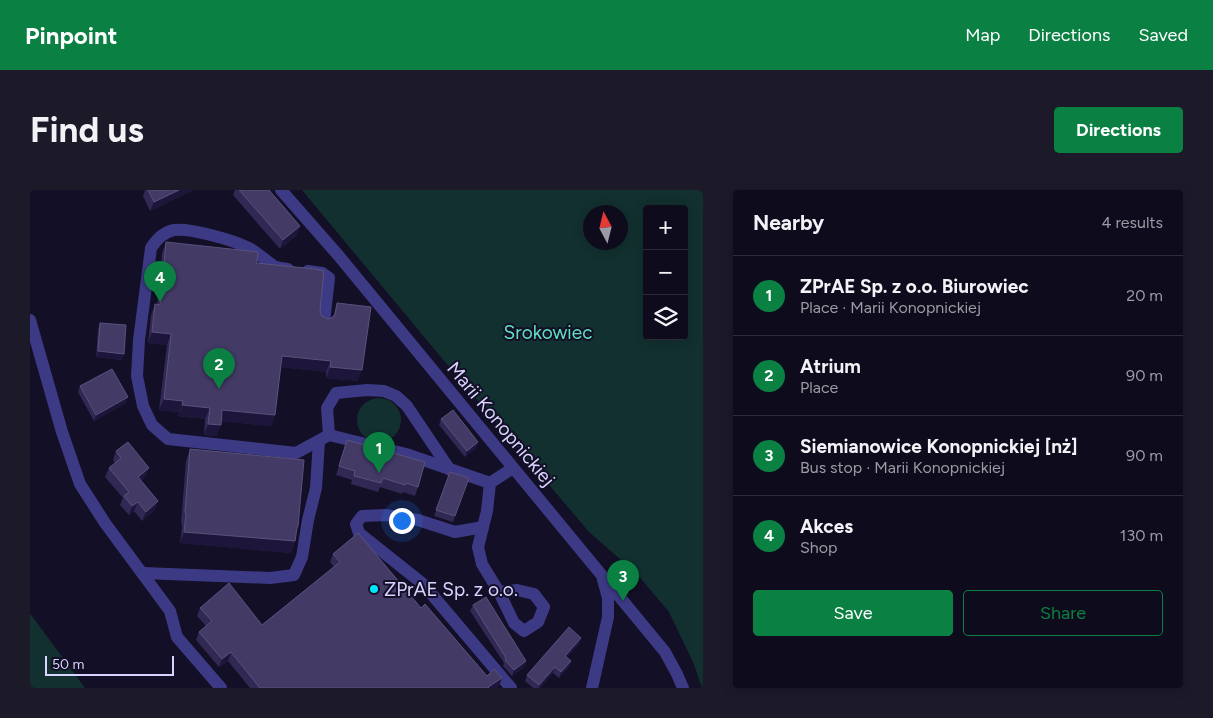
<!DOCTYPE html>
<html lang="en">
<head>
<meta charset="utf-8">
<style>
  body { margin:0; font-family:Figtree,sans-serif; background:#1c1929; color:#f1f3f6 }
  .controls { position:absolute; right:15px; top:15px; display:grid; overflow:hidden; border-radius:5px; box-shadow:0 2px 12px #0003 }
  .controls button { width:45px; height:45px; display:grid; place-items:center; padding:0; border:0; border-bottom:1px solid #2e2b3b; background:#0e0b1c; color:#f1f3f6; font:25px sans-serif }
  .compass { position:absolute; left:553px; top:15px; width:45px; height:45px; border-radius:50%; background:#0e0b1c; box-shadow:0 2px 12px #0003; rotate:353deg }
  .scale { position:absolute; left:15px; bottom:12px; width:129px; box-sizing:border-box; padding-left:5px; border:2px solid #d9d4ff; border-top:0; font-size:14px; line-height:18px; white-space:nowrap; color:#d9d4ff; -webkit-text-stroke:4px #130f26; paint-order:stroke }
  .you { position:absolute; left:371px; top:330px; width:18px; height:18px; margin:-12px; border:4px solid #fff; border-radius:50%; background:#1a73e8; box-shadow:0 0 0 8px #1a73e833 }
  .badge { display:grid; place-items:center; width:32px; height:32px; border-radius:50%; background:#0b8043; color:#fff; font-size:16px; font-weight:700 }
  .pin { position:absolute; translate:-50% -41px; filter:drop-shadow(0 1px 2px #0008) }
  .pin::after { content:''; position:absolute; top:26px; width:18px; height:15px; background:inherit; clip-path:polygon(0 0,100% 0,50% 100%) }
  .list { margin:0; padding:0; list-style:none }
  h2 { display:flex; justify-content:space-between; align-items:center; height:65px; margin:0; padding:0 20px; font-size:21px }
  h2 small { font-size:16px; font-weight:400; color:#9b9ba3 }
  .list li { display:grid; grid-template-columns:32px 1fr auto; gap:15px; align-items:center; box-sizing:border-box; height:80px; padding:0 20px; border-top:1px solid #2e2b3b }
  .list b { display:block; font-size:19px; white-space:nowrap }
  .list p { margin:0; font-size:16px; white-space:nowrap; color:#9b9ba3 }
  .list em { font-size:16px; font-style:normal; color:#9b9ba3 }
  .actions { display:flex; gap:10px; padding:15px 20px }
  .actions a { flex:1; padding:11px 0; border:1px solid #0b8043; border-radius:5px; text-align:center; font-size:18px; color:#0b8043 }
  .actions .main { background:#0b8043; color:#fff }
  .icon { flex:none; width:28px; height:28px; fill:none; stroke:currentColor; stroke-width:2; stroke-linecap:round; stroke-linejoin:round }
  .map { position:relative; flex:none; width:673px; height:498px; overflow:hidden; border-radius:5px }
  header { display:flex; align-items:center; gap:30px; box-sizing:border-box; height:70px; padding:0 25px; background:#0b8043; color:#fff }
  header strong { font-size:24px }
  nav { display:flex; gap:28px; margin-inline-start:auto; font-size:18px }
  .intro { display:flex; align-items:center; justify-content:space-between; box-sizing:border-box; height:120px; padding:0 30px }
  h1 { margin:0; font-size:35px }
  .button { padding:12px 22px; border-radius:5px; background:#0b8043; color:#fff; font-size:18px; font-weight:700 }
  main { display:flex; gap:30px; padding:0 30px }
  aside { flex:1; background:#0e0b1c; border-radius:5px; box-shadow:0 2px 12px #0003 }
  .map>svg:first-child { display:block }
</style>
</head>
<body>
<header>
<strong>Pinpoint</strong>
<nav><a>Map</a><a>Directions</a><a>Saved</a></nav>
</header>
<div class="intro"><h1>Find us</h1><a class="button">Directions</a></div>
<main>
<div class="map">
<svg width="673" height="498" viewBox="0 0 673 498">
  <rect width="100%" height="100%" fill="#130f26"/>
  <g fill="#12302f" fill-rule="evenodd">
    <path d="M 272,0 L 673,0 L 673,498 L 672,498 L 663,472 L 639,422 L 606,383 L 559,342 L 430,190 ZM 617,19 L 654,19 L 654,146 L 617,146 ZM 590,22 L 590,52 L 560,52 L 560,22 Z"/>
    <circle cx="349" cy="230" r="22"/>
    <polygon points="0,424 2,426 55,498 0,498"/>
  </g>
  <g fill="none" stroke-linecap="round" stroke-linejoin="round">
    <g stroke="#3d3a85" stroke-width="12">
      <polyline points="251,0 308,65 635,462 647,484 653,498"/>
      <path d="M 258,79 C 254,78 248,78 244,76 C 235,70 228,63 219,58 C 203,50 161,38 144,40 C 134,42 126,50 121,58 L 109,150 L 107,186 L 113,216 L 122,235 L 138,249 L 266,263 L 299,245 L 376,264 L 460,293 L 483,278"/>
      <polyline points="278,81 292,83 299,88 294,132"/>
      <polyline points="0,130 32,242 50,294 75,333 140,421 147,447 191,498"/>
      <polyline points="299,245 297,218 306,203 337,200 354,201 366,206 377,216 420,280"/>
      <polyline points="460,293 457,321 448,357 452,374 469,402 484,433 494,441 508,432 514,417 504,404 487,400 469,402"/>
      <polyline points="453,337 425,342 388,330 355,325 332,326 326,334 329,343 393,394 481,498"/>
      <polyline points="113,383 240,388 264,385 272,367 278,330 286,298 289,251"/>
      <polyline points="562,498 578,427 578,408 573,390"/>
    </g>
  </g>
  <g fill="#312854">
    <polygon points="115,0 163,0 120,21 113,6"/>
    <polygon points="205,0 239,0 267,45 250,59 203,5"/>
    <polygon points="136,52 227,71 227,73 290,120 291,125 297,129 301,128 303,127 307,113 328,191 296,188 296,182 251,177 245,225 241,236 191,231 187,246 174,245 175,229 148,226 149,222 129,220 137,155 118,153 121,125 125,114 127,114 132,63"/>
    <polygon points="70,133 94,164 91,170 66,167 68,139"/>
    <polygon points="50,196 96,213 64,231 48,202"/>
    <polygon points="411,229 446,258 435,267 409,235"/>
    <polygon points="317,250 388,297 385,306 373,302 372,304 350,297 348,302 321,294 322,290 306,285"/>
    <polygon points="160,259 266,341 265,351 261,363 150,353 152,337 151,332 156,271"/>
    <polygon points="86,261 116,286 111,291 128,311 125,320 112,331 104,321 99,325 90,315 93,308 75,287 79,278 85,273 83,270"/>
    <polygon points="420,282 439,288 423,332 404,326"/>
    <polygon points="303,364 391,418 457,486 472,488 469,496 466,498 220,498 198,471 189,477 166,450 169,442 176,436 167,426 170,418 232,435 304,377 300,372"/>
    <polygon points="443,415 496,471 494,477 482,486 473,476 474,473 440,421"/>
    <polygon points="549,454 537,467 541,471 539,477 529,488 523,483 510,498 503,498 495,491 497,485"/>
  </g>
  <g fill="#1d163a">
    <polygon points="149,0 163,0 120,21 124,12"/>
    <polygon points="270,36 267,45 250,59 253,50"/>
    <polygon points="122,142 141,144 137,155 118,153"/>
    <polygon points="68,161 94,164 91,170 66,167"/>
    <polygon points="252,166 301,171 296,182 248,177"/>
    <polygon points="300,177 332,180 328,191 296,188"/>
    <polygon points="98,207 96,213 64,231 66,225"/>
    <polygon points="134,209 153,211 149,222 129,220"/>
    <polygon points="152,215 180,218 175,229 148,226"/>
    <polygon points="192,220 245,225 241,236 188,231"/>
    <polygon points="178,234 191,235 187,246 174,245"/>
    <polygon points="448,252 446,258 435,267 437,261"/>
    <polygon points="119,278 116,286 105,296 108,287"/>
    <polygon points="128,311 125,320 112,331 116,322"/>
    <polygon points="108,312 104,321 99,325 102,316"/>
    <polygon points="154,342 265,351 261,363 150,353"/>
    <polygon points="551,448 549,454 533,472 535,466"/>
    <polygon points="201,462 198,471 189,477 192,469"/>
    <polygon points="496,471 494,477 482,486 484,480"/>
    <polygon points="541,471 539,477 529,488 531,482"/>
    <polygon points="525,477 523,483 510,498 509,498 509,495"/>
    <polygon points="472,488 469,496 466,498 458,498"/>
  </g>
  <g fill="#433a66" stroke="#5a527e">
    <polygon points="118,0 149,0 124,12"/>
    <polygon points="209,0 239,0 270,36 253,50"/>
    <polygon points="136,52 228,62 227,71 226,73 285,79 294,81 290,120 291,125 297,129 301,128 305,125 307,113 341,117 332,180 300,177 301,171 252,166 245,225 192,220 191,235 178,234 180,218 152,215 153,211 134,209 141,144 122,142 125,114 130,115"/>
    <polygon points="70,133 96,135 94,164 68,161"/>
    <polygon points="82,179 98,207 66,225 50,196"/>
    <polygon points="423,220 448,252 437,261 411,229"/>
    <polygon points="317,250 395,272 388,297 376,293 375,295 353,288 351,293 324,286 325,281 309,276"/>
    <polygon points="98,252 119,278 108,287 128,311 116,322 108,312 102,316 94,306 99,302 79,278 91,268 86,261"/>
    <polygon points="160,259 274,270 268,336 267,338 265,351 154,342 156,325 155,321"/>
    <polygon points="420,282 439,288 425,326 406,320"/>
    <polygon points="328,343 391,418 395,414 457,486 464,479 472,488 458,497 459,498 230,498 201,462 192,469 169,442 182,431 170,418 199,393 232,435 310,372 303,364"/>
    <polygon points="456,407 496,471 484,480 475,470 476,468 443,415"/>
    <polygon points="539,437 551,448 535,466 541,471 531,482 525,477 509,495 497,485"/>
  </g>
  <circle fill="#00e5ff" stroke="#130f26" stroke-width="2" cx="344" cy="399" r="5"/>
  <g text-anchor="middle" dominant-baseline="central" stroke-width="4" stroke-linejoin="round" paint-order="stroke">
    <g font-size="19" fill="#5fe0c0" stroke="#130f26">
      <text x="518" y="142">Srokowiec</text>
    </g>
    <g font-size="19" fill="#d9d4ff" stroke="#130f26">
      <text transform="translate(471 234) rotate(50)">Marii Konopnickiej</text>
    </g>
    <g font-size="19" fill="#d9d4ff" stroke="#130f26" text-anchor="start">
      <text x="354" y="399">ZPrAE Sp. z o.o.</text>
    </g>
  </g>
</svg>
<div class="controls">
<button>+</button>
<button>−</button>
<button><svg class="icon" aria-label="layers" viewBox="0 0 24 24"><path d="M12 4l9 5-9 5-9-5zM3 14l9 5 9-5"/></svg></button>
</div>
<svg class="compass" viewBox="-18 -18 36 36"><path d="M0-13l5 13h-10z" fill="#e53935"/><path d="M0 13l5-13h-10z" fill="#9b9ba3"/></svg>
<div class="scale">50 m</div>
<div class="you"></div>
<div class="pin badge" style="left:349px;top:283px">1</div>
<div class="pin badge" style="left:189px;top:199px">2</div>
<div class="pin badge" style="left:593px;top:411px">3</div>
<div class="pin badge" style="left:130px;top:112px">4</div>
</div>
<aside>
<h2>Nearby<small>4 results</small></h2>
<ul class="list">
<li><span class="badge">1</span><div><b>ZPrAE Sp. z o.o. Biurowiec</b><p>Place · Marii Konopnickiej</p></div><em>20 m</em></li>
<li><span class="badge">2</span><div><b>Atrium</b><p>Place</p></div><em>90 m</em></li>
<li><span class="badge">3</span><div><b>Siemianowice Konopnickiej [nż]</b><p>Bus stop · Marii Konopnickiej</p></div><em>90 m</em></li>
<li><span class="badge">4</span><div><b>Akces</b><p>Shop</p></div><em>130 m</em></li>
</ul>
<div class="actions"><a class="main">Save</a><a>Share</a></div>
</aside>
</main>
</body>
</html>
